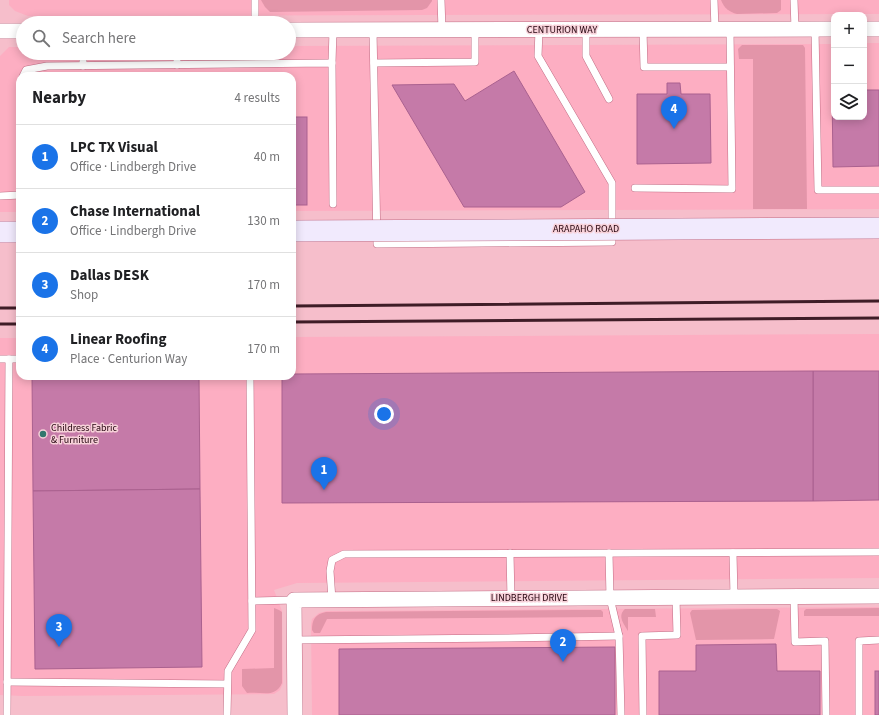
<!DOCTYPE html>
<html lang="en">
<head>
<meta charset="utf-8">
<style>
  body { margin:0; font-family:"Source Sans 3",sans-serif; background:#f2f2f2; color:#202124 }
  .controls { position:absolute; right:12px; top:12px; display:grid; overflow:hidden; border-radius:8px; box-shadow:0 2px 10px #0003 }
  .controls button { width:36px; height:36px; display:grid; place-items:center; padding:0; border:0; border-bottom:1px solid #e0e0e0; background:#fff; color:#202124; font:20px sans-serif }
  .you { position:absolute; left:384px; top:414px; width:14px; height:14px; margin:-10px; border:3px solid #fff; border-radius:50%; background:#1a73e8; box-shadow:0 0 0 6px #1a73e833 }
  .badge { display:grid; place-items:center; width:26px; height:26px; border-radius:50%; background:#1a73e8; color:#fff; font-size:13px; font-weight:700 }
  .pin { position:absolute; translate:-50% -33px; filter:drop-shadow(0 1px 2px #0008) }
  .pin::after { content:''; position:absolute; top:21px; width:14px; height:12px; background:inherit; clip-path:polygon(0 0,100% 0,50% 100%) }
  .list { margin:0; padding:0; list-style:none }
  h2 { display:flex; justify-content:space-between; align-items:center; height:52px; margin:0; padding:0 16px; font-size:17px }
  h2 small { font-size:13px; font-weight:400; color:#757577 }
  .list li { display:grid; grid-template-columns:26px 1fr auto; gap:12px; align-items:center; box-sizing:border-box; height:64px; padding:0 16px; border-top:1px solid #e0e0e0 }
  .list b { display:block; font-size:15px; white-space:nowrap }
  .list p { margin:0; font-size:13px; white-space:nowrap; color:#757577 }
  .list em { font-size:13px; font-style:normal; color:#757577 }
  .icon { flex:none; width:22px; height:22px; fill:none; stroke:currentColor; stroke-width:2; stroke-linecap:round; stroke-linejoin:round }
  .map { position:relative; flex:none; width:879px; height:715px; overflow:hidden }
  .search { position:absolute; background:#fff; box-shadow:0 2px 10px #0003; left:16px; top:16px; width:280px; height:44px; display:flex; align-items:center; gap:10px; box-sizing:border-box; padding:0 14px; border-radius:22px; color:#757577; font-size:15px }
  .panel { position:absolute; background:#fff; box-shadow:0 2px 10px #0003; left:16px; top:72px; width:280px; height:308px; border-radius:12px }
  .map>svg:first-child { display:block }
</style>
</head>
<body>
<div class="map">
<svg width="879" height="715" viewBox="0 0 879 715">
  <rect width="100%" height="100%" fill="#f6becb"/>
  <g fill="#fdaec2">
    <polygon points="9,0 879,0 879,14 28,16 15,11 9,5"/>
    <polygon points="864,43 879,43 879,209 292,211 292,76 20,76 20,212 0,212 0,56 9,47 23,47 23,53 289,53 289,46 834,44 834,117 864,117"/>
    <polygon points="879,334 879,578 297,583 274,590 282,611 283,683 280,690 274,694 22,696 0,695 0,338 20,338 20,376 292,376 292,337"/>
    <polygon points="879,607 879,715 312,715 311,625 312,619 319,613 327,611"/>
  </g>
  <g fill="#e395a9">
    <polygon points="261,0 432,0 432,1 427,8 422,10 270,12 265,7"/>
    <path d="M 721,0 L 781,0 L 781,10 L 777,13 L 737,14 C 729,12 724,8 721,0 Z"/>
    <polygon points="742,45 803,45 805,48 807,209 753,209 753,59 739,59 738,49"/>
    <path d="M 274,608 L 279,610 L 282,612 L 282,683 C 275,699 261,691 247,693 L 242,686 L 242,669 L 274,668 Z"/>
    <polygon points="879,608 879,616 804,616 804,611 806,609"/>
    <path d="M 625,609 L 655,609 L 656,617 L 628,617 L 628,631 C 624,624 617,616 625,609 Z"/>
    <polygon points="751,609 777,609 780,611 774,639 696,640 690,613 692,610"/>
    <path d="M 576,610 L 601,610 L 603,612 L 603,617 L 327,619 L 320,633 L 314,633 L 312,630 C 312,620 315,614 326,612 Z"/>
  </g>
  <g fill="#c57aa8" stroke="#aa618f">
    <polygon points="514,71 585,192 561,207 464,207 392,85 454,84 465,101"/>
    <polygon points="667,83 680,83 681,94 710,94 711,163 637,164 637,94 667,94"/>
    <polygon points="832,90 834,90 834,117 864,117 864,90 879,90 879,166 833,167"/>
    <rect x="292" y="117" width="15" height="88"/>
    <polygon points="813,371 879,371 879,500 813,501"/>
    <polygon points="813,371 813,501 282,503 282,376 292,376 292,374"/>
    <polygon points="32,376 199,376 200,489 33,491"/>
    <polygon points="200,489 202,667 35,669 33,491"/>
    <polygon points="776,644 777,671 820,671 820,715 659,715 659,671 696,671 696,645"/>
    <polygon points="615,647 615,715 339,715 339,649"/>
    <rect x="875" y="671" width="4" height="44"/>
  </g>
  <g fill="none" stroke-linecap="round" stroke-linejoin="round">
    <g stroke="#c26d85" stroke-width="8">
      <g id="service">
        <polyline points="255,0 255,23"/>
        <polyline points="441,0 442,30"/>
        <polyline points="714,0 715,30"/>
        <polyline points="794,0 795,29"/>
        <polyline points="815,29 818,190 879,190"/>
        <polyline points="373,30 377,244 612,242 612,183 538,56 539,30"/>
        <polyline points="586,30 586,56 609,99"/>
        <polyline points="643,30 644,67 730,67"/>
        <polyline points="83,53 83,66"/>
        <polyline points="177,53 177,65"/>
        <polyline points="332,63 333,30"/>
        <polyline points="374,63 475,62 475,30"/>
        <polyline points="23,76 26,70 47,66 332,63 333,204"/>
        <polyline points="635,188 732,189 730,30"/>
        <polyline points="0,196 20,195"/>
        <polyline points="0,359 20,359"/>
        <polyline points="510,553 511,599"/>
        <polyline points="609,553 610,598 619,636 621,715"/>
        <polyline points="733,553 734,597"/>
        <polyline points="794,597 795,642 825,641 826,715"/>
        <polyline points="332,600 330,571 332,560 344,554 879,552"/>
        <polyline points="252,601 294,600"/>
        <polyline points="294,640 508,638 619,636"/>
        <polyline points="7,682 227,684"/>
        <polyline points="7,715 9,359"/>
        <polyline points="227,715 228,671 252,630 250,376"/>
        <polyline points="643,715 642,636 677,635 676,598"/>
        <polyline points="859,715 859,641 879,640"/>
      </g>
    </g>
    <g stroke="#c26d85" stroke-width="16">
      <g id="minor">
        <polyline points="864,29 879,29"/>
        <polyline points="289,30 834,29"/>
        <polyline points="0,31 23,31"/>
        <polyline points="295,715 294,600 879,596"/>
      </g>
    </g>
    <g stroke="#c26d85" stroke-width="22">
      <polyline id="secondary" points="0,232 20,232"/>
    </g>
    <use href="#service" stroke="#fff" stroke-width="7"/>
    <use href="#minor" stroke="#fff" stroke-width="15"/>
    <use href="#secondary" stroke="#f1eafd" stroke-width="21"/>
    <g stroke="#3f1d27" stroke-width="3">
      <polyline points="292,306 879,301"/>
      <polyline points="0,308 20,308"/>
      <polyline points="292,322 879,318"/>
      <polyline points="0,324 20,324"/>
    </g>
    <g stroke="#c26d85" stroke-width="22" stroke-linecap="butt">
      <polyline id="secondary-bridge" points="292,231 879,228"/>
    </g>
    <use href="#secondary-bridge" stroke="#f1eafd" stroke-width="21"/>
  </g>
  <circle fill="#31776d" stroke="#f7d1d9" stroke-width="1.5" cx="43" cy="434" r="4"/>
  <g text-anchor="middle" dominant-baseline="central" stroke-width="3" stroke-linejoin="round" paint-order="stroke">
    <g font-size="10" fill="#23040e" stroke="#f7d1d9">
      <text x="562" y="30">CENTURION WAY</text>
      <text x="586" y="229">ARAPAHO ROAD</text>
      <text x="529" y="598">LINDBERGH DRIVE</text>
    </g>
    <g font-size="10" fill="#23040e" stroke="#f7d1d9" text-anchor="start">
      <text x="51" y="428">Childress Fabric<tspan x="51" dy="12">&amp; Furniture</tspan></text>
    </g>
  </g>
</svg>
<div class="controls">
<button>+</button>
<button>−</button>
<button><svg class="icon" aria-label="layers" viewBox="0 0 24 24"><path d="M12 4l9 5-9 5-9-5zM3 14l9 5 9-5"/></svg></button>
</div>
<div class="you"></div>
<div class="pin badge" style="left:324px;top:490px">1</div>
<div class="pin badge" style="left:563px;top:662px">2</div>
<div class="pin badge" style="left:59px;top:647px">3</div>
<div class="pin badge" style="left:674px;top:129px">4</div>
<div class="search"><svg class="icon" aria-label="search" viewBox="0 0 24 24"><circle cx="10" cy="10" r="6"/><path d="M15 15l6 6"/></svg>Search here</div>
<section class="panel">
<h2>Nearby<small>4 results</small></h2>
<ul class="list">
<li><span class="badge">1</span><div><b>LPC TX Visual</b><p>Office · Lindbergh Drive</p></div><em>40 m</em></li>
<li><span class="badge">2</span><div><b>Chase International</b><p>Office · Lindbergh Drive</p></div><em>130 m</em></li>
<li><span class="badge">3</span><div><b>Dallas DESK</b><p>Shop</p></div><em>170 m</em></li>
<li><span class="badge">4</span><div><b>Linear Roofing</b><p>Place · Centurion Way</p></div><em>170 m</em></li>
</ul>
</section>
</div>
</body>
</html>
